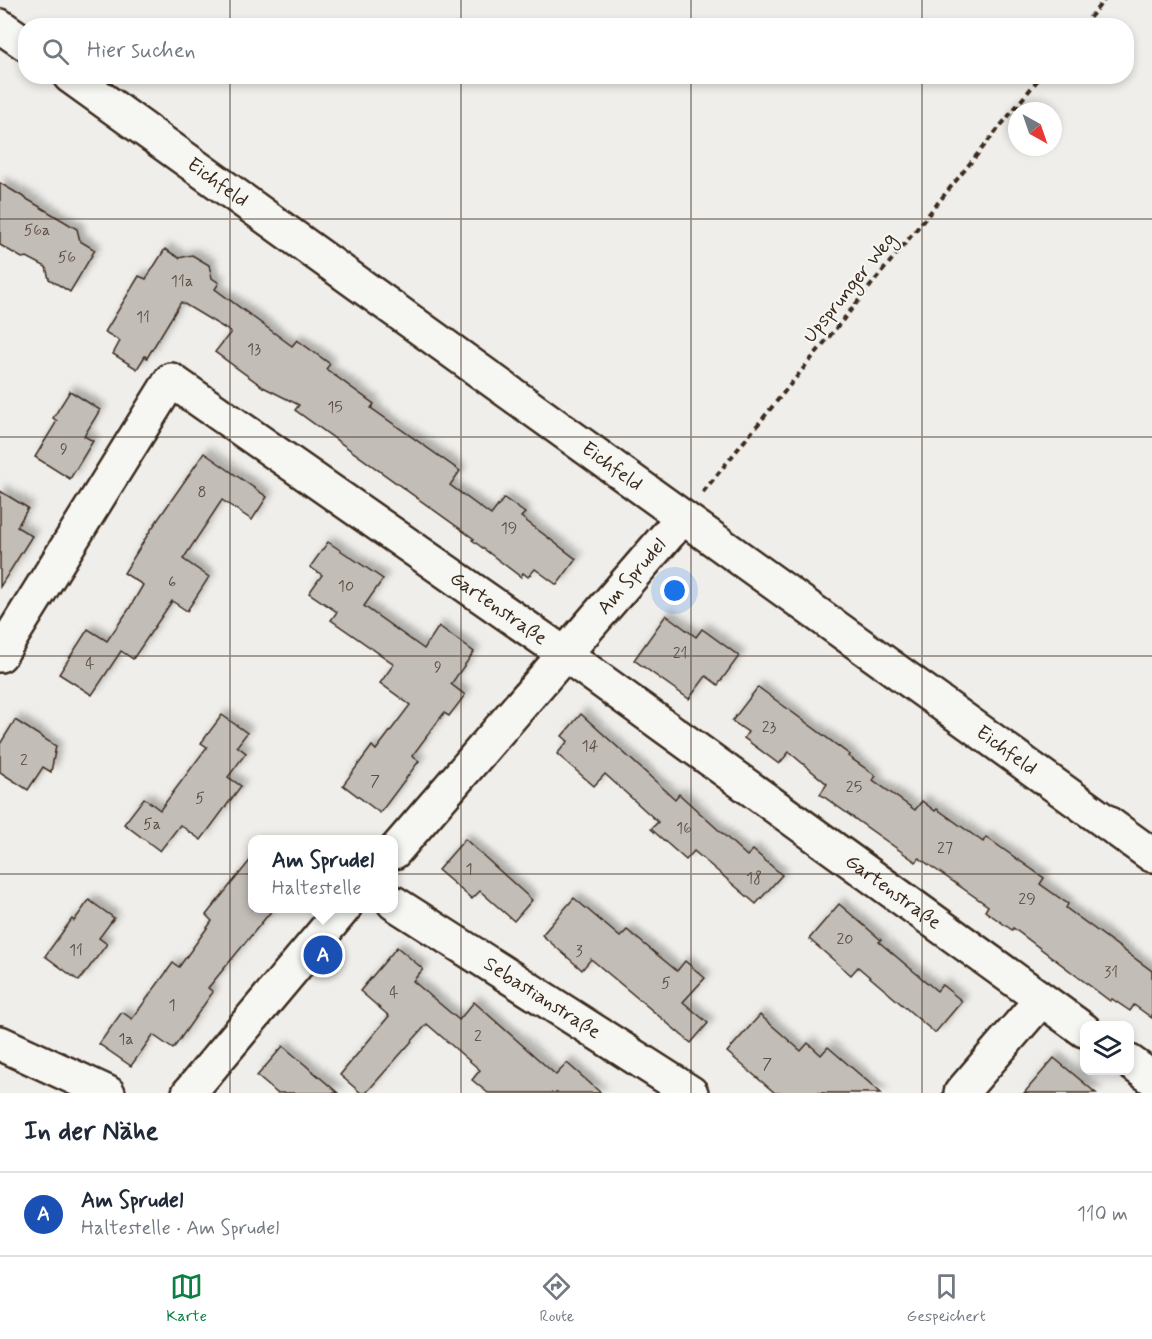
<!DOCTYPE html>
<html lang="de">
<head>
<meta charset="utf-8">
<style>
  body { margin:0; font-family:Mynerve,sans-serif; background:#f6f6f7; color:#1f2937 }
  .controls { position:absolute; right:18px; bottom:18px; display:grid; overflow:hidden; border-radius:12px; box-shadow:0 3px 9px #0003 }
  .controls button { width:54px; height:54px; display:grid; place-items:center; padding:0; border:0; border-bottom:2px solid #e0e1e3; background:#fff; color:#1f2937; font:30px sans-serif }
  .compass { position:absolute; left:1008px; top:102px; width:54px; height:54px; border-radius:50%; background:#fff; box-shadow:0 3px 9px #0003; rotate:140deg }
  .you { position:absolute; left:675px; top:591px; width:21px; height:21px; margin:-15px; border:4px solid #fff; border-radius:50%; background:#1a73e8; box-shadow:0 0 0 9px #1a73e833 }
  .badge { display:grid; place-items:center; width:39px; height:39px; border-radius:50%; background:#0b8043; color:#fff; font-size:20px; font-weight:700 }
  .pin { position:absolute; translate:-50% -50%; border:3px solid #fff; box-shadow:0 2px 6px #0006 }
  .popup { position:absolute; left:248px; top:835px; width:150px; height:78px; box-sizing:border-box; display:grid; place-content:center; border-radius:12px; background:#fff; filter:drop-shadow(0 2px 4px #0005); font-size:20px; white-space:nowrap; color:#747a83 }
  .popup b { font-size:22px; color:#1f2937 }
  .popup::after { content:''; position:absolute; left:50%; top:100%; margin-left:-12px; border:12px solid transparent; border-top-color:#fff }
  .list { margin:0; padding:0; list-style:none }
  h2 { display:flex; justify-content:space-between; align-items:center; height:78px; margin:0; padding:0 24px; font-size:26px }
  h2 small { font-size:20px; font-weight:400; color:#747a83 }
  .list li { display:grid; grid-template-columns:39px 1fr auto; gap:18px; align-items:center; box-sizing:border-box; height:84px; padding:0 24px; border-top:2px solid #e0e1e3 }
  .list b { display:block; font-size:22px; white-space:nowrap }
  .list p { margin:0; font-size:20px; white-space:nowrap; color:#747a83 }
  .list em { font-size:20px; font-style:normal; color:#747a83 }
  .icon { flex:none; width:33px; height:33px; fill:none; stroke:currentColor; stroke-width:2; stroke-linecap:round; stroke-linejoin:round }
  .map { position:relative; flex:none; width:1152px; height:1093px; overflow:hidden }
  .search { position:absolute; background:#fff; box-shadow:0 3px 9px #0003; left:18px; right:18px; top:18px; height:66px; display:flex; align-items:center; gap:15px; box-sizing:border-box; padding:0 21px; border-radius:24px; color:#747a83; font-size:22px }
  .sheet { height:162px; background:#fff }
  nav { display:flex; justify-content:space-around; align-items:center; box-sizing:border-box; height:84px; border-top:2px solid #e0e1e3; background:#fff; font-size:16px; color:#747a83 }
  nav a { display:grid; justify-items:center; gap:3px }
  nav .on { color:#0b8043 }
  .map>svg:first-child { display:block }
</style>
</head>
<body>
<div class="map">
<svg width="1152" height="1093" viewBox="0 0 1152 1093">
  <defs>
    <filter id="shadow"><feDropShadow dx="5.5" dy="-5.5" stdDeviation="3" flood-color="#0004"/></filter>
  </defs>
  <rect width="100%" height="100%" fill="#efeeea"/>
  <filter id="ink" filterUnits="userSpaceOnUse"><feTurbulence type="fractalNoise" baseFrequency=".0167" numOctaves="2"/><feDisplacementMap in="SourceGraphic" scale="12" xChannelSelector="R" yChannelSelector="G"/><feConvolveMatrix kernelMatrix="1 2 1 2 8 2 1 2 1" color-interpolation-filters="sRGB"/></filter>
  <g filter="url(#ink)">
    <g fill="#c2bdb7" stroke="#3b2a1e" stroke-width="1.5" filter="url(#shadow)">
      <polygon points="0,183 77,229 80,241 95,250 70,292 49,279 46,267 27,257 22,258 0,245"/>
      <polygon points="165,249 179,258 192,255 209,265 212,278 219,283 215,289 292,346 297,340 330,364 326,369 374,404 371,408 460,471 450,485 491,515 504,498 525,513 521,517 576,559 557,585 535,569 528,577 523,573 521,577 472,540 474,539 295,410 299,405 263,387 215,352 231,332 181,302 147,358 145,356 137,369 113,354 120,341 105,332 139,276 146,279"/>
      <polygon points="70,391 100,410 84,436 93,441 70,479 35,457 57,421 53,418"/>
      <polygon points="204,453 267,497 252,520 222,500 183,559 209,577 187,611 172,601 133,659 121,651 92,695 59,674 88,629 107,641 129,609 143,585 124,573 150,531"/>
      <polygon points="0,491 28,508 17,527 32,536 0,587"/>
      <polygon points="328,542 383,579 364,606 424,649 439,626 474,652 451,684 465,695 449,716 444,713 412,756 419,761 380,813 343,785 372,746 376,750 410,705 380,683 394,664 331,620 337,612 309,593 322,575 310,567"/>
      <polygon points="666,615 696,637 702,629 739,656 718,685 706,676 689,699 634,660"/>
      <polygon points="758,687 850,755 848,756 876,776 873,780 915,810 922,801 935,811 937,809 983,842 986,837 1044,878 1040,884 1068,904 1066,908 1152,971 1152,1018 1134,1005 1130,1011 1112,999 1110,1001 1013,928 1012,930 985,911 988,906 919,858 916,862 820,794 827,784 789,752 779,764 744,738 748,732 732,721"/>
      <polygon points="581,714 675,799 679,794 747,856 753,850 782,875 756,904 694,851 686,860 651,829 658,822 605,774 594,786 557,754 568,741 562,736"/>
      <polygon points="222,715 247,733 237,746 246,753 228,777 241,786 201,840 180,825 160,851 124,824 144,798 160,810 207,747 201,743"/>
      <polygon points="15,720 56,746 51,772 43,767 28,790 0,772 0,744"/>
      <polygon points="465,839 532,900 514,921 480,891 472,899 438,870"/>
      <polygon points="252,858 252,909 273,909 208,988 213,992 173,1049 153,1035 131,1066 99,1044 122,1012 132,1019 173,963 179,967 212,921 206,915"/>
      <polygon points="574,898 620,937 627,930 677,971 685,961 705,978 683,1002 708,1023 691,1043 591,959 582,970 542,935"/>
      <polygon points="89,900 114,918 99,938 107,944 79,981 45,956 72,919 74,921"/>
      <polygon points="839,904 881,940 879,942 937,991 942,985 962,1001 935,1033 858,967 851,975 809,939"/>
      <polygon points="397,947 423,969 413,981 459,1020 474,1002 556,1075 567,1063 601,1093 488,1093 472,1080 480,1070 427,1024 366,1093 361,1093 340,1075 389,1016 360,991"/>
      <polygon points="760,1015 801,1051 808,1043 821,1055 828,1047 881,1093 775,1093 727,1052"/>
      <polygon points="283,1046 338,1093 277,1093 257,1076"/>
      <polygon points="1054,1058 1096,1093 1024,1093"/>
    </g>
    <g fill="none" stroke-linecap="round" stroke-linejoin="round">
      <g stroke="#3b2a1e" stroke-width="38">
        <g id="minor">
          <path id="s1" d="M 0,655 L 171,380 L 566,655 L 1084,1030"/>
          <path id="s2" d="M 394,852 L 682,518"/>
          <path id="s3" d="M 394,903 L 691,1093"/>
          <polyline points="0,1043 108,1093"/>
          <polyline points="1130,1062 1152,1078"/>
          <polyline points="189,1093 344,908"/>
          <polyline points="961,1093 1041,1000"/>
        </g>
      </g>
      <g stroke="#3b2a1e" stroke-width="38">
        <g id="secondary">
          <polyline points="0,26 26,44"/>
          <path id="s4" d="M 70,76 L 1152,855"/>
        </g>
      </g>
      <g stroke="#3b2a1e" stroke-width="4" stroke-dasharray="6 4.5" stroke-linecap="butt">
        <polyline points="1083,26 1104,0"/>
        <polyline points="703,492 1041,76"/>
      </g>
      <use href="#minor" stroke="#f6f6f2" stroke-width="33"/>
      <use href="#secondary" stroke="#f6f6f2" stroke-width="33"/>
    </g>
  </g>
  <path fill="none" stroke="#3b2a1e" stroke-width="1.5" stroke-opacity="0.55" d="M 230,0 L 230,26M 461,0 L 461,26M 691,0 L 691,26M 922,0 L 922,26M 230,76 L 230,1093M 461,76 L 461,1093M 691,76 L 691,1093M 922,76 L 922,1093M 0,219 L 1152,219M 0,437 L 1152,437M 0,656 L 1152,656M 0,874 L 1152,874"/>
  <g text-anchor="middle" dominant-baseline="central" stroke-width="4.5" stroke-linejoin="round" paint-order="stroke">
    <g font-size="16" fill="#5d4f44">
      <text x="37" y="230">56a</text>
      <text x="67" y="257">56</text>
      <text x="182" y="281">11a</text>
      <text x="143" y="317">11</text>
      <text x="254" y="349">13</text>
      <text x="335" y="407">15</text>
      <text x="64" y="449">9</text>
      <text x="202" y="492">8</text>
      <text x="509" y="528">19</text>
      <text x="172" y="582">6</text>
      <text x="346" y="586">10</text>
      <text x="680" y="653">21</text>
      <text x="90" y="663">4</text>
      <text x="438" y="667">9</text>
      <text x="769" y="727">23</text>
      <text x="590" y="746">14</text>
      <text x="24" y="760">2</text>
      <text x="375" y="781">7</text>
      <text x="854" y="787">25</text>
      <text x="200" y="798">5</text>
      <text x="152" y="824">5a</text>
      <text x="684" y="828">16</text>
      <text x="945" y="848">27</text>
      <text x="469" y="869">1</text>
      <text x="754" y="878">18</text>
      <text x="1027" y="899">29</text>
      <text x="845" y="939">20</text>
      <text x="76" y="950">11</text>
      <text x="579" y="951">3</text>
      <text x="1111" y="972">31</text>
      <text x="666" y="983">5</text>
      <text x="394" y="992">4</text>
      <text x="172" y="1005">1</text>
      <text x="478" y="1036">2</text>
      <text x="126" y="1039">1a</text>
      <text x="767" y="1064">7</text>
    </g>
    <g font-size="20" fill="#3b2a1e" stroke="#f6f6f2">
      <text stroke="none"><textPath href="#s4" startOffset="182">Eichfeld</textPath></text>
      <text transform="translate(850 288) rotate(-51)">Upsprunger Weg</text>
      <text stroke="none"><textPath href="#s4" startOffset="668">Eichfeld</textPath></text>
      <text stroke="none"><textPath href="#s2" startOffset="364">Am Sprudel</textPath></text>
      <text stroke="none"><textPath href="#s1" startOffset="723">Gartenstraße</textPath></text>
      <text stroke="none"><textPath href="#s4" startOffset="1154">Eichfeld</textPath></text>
      <text stroke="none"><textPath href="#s1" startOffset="1209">Gartenstraße</textPath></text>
      <text stroke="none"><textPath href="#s3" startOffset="176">Sebastianstraße</textPath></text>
    </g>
  </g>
</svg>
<div class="controls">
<button><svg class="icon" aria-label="layers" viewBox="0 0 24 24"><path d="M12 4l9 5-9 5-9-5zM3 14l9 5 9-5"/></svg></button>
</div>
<svg class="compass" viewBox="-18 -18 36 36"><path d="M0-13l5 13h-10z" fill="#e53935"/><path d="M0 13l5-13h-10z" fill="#747a83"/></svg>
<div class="you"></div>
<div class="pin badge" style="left:323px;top:955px;background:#1a4fb4">A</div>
<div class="popup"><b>Am Sprudel</b>Haltestelle</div>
<div class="search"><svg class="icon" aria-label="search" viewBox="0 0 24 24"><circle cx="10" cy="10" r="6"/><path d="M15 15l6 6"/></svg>Hier suchen</div>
</div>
<section class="sheet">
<h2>In der Nähe<small></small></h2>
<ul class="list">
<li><span class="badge" style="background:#1a4fb4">A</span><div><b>Am Sprudel</b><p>Haltestelle · Am Sprudel</p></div><em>110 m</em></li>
</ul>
</section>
<nav>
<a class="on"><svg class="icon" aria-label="map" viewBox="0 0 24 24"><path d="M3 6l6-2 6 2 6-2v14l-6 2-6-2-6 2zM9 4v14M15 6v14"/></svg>Karte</a>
<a><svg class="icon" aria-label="directions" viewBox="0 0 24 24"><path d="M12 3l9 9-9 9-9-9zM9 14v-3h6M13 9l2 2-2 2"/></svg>Route</a>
<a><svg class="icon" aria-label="saved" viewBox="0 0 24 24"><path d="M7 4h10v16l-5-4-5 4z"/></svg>Gespeichert</a>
</nav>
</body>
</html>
